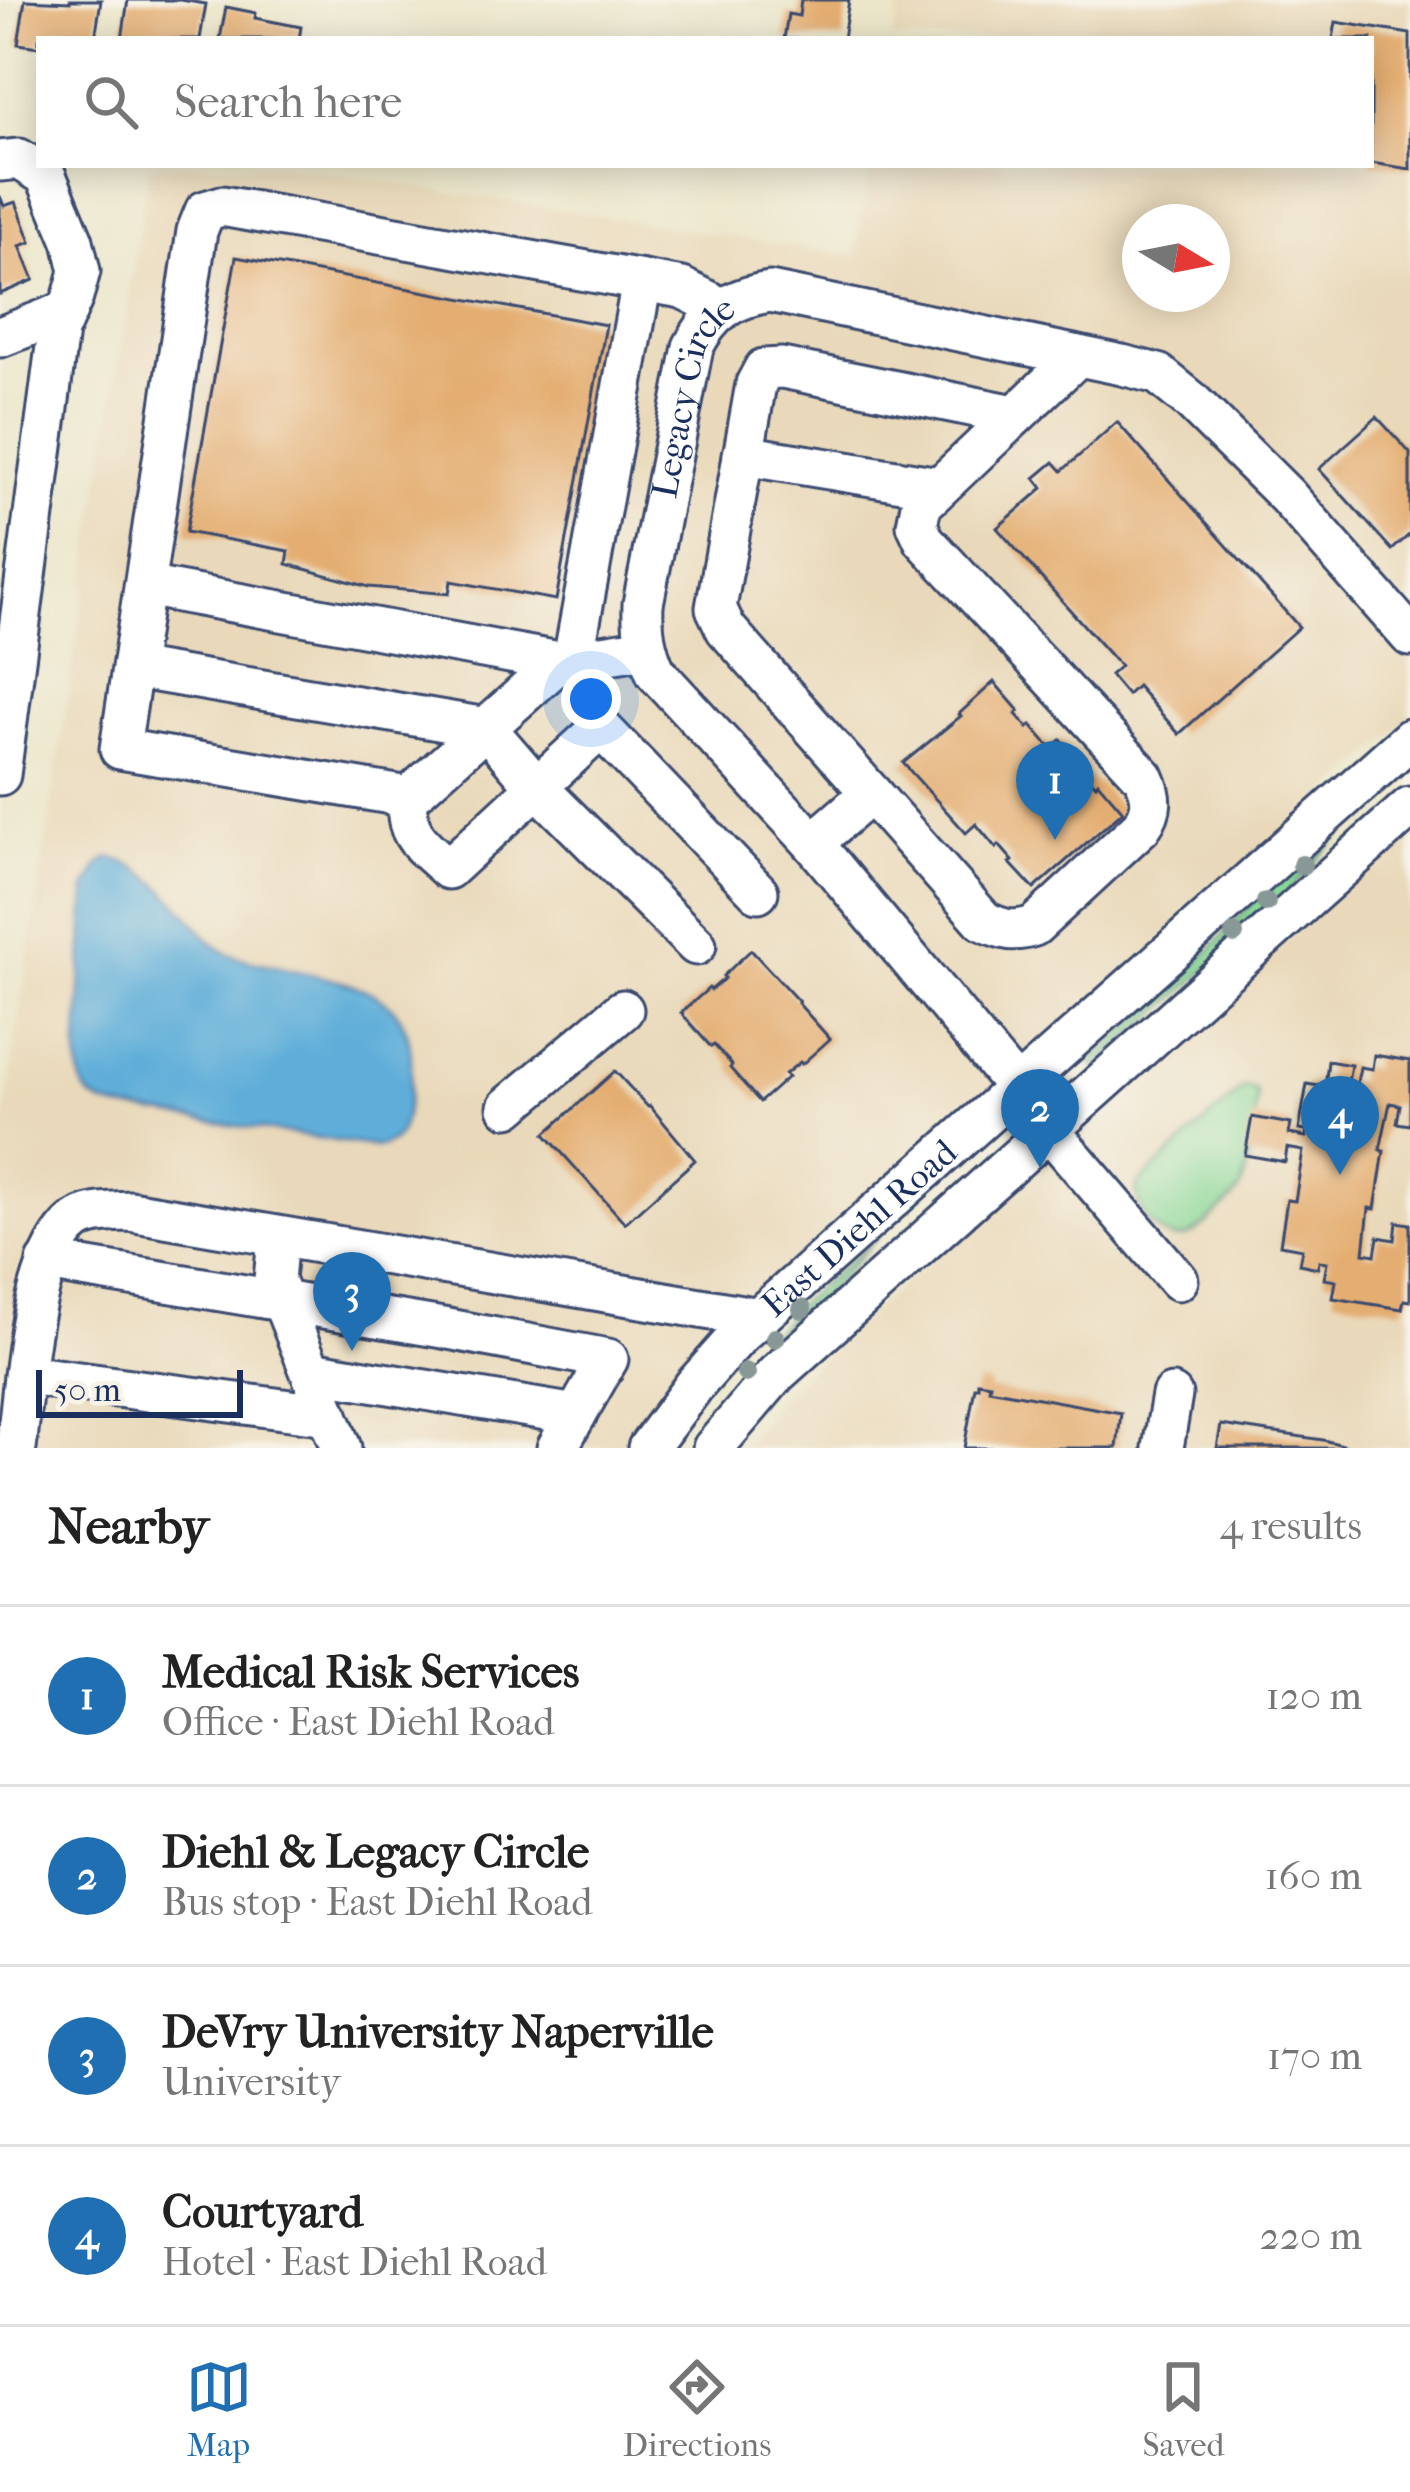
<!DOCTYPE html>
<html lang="en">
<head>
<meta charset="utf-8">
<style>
  body { margin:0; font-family:"IM FELL French Canon",serif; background:#f6f6f6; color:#222 }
  .compass { position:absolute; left:1122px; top:204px; width:108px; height:108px; border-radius:50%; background:#fff; box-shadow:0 6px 30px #0003; rotate:100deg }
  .scale { position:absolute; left:36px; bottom:30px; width:207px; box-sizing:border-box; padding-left:12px; border:6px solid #1b2f5e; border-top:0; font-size:33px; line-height:42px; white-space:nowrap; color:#1b2f5e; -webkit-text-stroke:9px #f7f3e8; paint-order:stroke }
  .you { position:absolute; left:591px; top:699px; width:42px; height:42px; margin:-30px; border:9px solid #fff; border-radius:50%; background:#1a73e8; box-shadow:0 0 0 18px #1a73e833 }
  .badge { display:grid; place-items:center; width:78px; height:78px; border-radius:50%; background:#1f6fb2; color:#fff; font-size:39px; font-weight:700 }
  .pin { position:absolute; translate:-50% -99px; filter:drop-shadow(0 3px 6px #0008) }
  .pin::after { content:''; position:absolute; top:63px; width:42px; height:36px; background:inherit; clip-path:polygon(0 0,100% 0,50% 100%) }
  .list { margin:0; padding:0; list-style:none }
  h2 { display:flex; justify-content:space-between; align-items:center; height:156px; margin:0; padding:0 48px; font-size:51px }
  h2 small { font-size:39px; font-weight:400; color:#767676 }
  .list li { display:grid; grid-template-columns:78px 1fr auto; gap:36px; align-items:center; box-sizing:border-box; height:180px; padding:0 48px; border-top:3px solid #e0e0e0 }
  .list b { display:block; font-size:45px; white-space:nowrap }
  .list p { margin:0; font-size:39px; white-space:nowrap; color:#767676 }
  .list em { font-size:39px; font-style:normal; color:#767676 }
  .icon { flex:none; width:66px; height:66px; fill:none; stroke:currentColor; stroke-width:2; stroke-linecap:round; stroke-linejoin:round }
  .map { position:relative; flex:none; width:1410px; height:1448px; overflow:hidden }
  .search { position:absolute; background:#fff; box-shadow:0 6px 30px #0003; left:36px; right:36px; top:36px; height:132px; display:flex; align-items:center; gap:30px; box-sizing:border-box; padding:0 42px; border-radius:0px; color:#767676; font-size:45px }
  .sheet { height:876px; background:#fff }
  nav { display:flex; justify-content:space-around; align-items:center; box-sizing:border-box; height:168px; border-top:3px solid #e0e0e0; background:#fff; font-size:33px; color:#767676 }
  nav a { display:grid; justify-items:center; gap:6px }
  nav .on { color:#1f6fb2 }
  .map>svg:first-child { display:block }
</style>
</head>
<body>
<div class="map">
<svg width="1410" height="1448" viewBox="0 0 1410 1448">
  <rect width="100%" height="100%" fill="#f7f3e8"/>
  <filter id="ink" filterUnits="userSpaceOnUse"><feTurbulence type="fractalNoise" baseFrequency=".00833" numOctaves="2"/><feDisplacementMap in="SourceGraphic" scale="24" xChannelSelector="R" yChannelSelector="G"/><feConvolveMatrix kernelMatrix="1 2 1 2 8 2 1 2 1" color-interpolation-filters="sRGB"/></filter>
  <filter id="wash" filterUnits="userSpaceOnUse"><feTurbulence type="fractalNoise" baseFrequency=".004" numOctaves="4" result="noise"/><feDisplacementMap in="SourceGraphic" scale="48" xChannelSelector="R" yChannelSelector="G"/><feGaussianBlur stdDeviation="2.7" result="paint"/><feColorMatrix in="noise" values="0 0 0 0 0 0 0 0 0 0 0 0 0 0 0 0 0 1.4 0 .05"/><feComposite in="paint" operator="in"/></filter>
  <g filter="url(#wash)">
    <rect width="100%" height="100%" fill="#ebe6c9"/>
    <g fill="#e9d9ba" fill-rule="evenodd">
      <path d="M 900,0 L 1410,0 L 1410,719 L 1131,967 L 668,1390 L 625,1448 L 0,1448 L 0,1144 L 149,165 L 279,165 L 855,257 L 871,165 L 1371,165 L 1371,39 L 893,39 ZM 1140,222 L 1212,222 L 1212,294 L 1140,294 Z"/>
      <polygon points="1410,829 1410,1448 743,1448 770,1409 816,1363"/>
    </g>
    <g fill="#8ad897" stroke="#52847a" stroke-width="3">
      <polygon points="1410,758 1410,771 1343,830 1264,920 1095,1068 1090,1062 1185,978 1269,884"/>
      <path d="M 1249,1087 L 1256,1090 L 1257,1098 C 1254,1119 1249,1177 1238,1192 C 1230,1202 1200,1231 1188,1236 C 1161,1248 1131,1206 1138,1184 L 1243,1088 Z"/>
      <polygon points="880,1234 719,1412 713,1410 756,1352 800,1303"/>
    </g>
    <path fill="#5faed9" stroke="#3d6e9c" stroke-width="3" d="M 109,858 C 143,862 174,900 196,924 C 204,934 211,944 222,950 C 237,960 258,962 275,966 C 370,988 428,989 407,1108 C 403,1129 400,1143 377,1147 L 119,1108 C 79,1101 79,1081 78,1045 L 86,889 L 99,865 Z"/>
    <g id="blocks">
      <g fill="#e4ad71">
        <polygon points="25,0 70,2 70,0 101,0 95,39 39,39 39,47 18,44"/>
        <polygon points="128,0 180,0 206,4 200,39 122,39"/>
        <polygon points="801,0 849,0 843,39 784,39 788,14 799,16"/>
        <polygon points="226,7 256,13 255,18 301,27 299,39 220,39"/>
        <polygon points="1336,22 1410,34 1410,169 1371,163 1371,39 1333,39"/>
        <polygon points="0,196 4,206 16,202 31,242 20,246 34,280 0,294"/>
        <polygon points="236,257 606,325 556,600 451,581 449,594 369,587 287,564 289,551 186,532"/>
        <polygon points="1377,417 1410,453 1410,534 1392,550 1319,469"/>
        <polygon points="1117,422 1299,627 1179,734 1137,686 1127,695 1110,675 1120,666 997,528 1043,488 1035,478 1054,462 1062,471"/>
        <polygon points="994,682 1019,711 1016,714 1028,728 1031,725 1051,748 1061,740 1086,768 1083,771 1096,785 1098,782 1123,811 1034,889 1010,863 1013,861 999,845 996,848 976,824 966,833 903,763 961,716 959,714"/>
        <polygon points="751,950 799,1002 798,1003 830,1039 802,1064 800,1062 785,1074 788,1077 760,1102 730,1068 732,1065 714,1045 711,1047 681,1013 709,988 711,990 725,978 723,976"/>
        <polygon points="1374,1055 1410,1061 1410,1125 1397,1123 1400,1105 1390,1103 1380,1150 1384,1151 1375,1209 1369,1208 1364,1253 1375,1255 1378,1237 1395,1240 1397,1222 1410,1224 1410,1301 1404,1300 1402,1309 1333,1298 1336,1281 1324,1279 1327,1262 1319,1261 1318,1268 1299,1264 1302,1249 1280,1245 1287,1200 1295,1201 1303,1151 1287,1148 1285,1162 1245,1155 1252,1117 1291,1124 1289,1134 1306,1137 1307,1131 1299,1130 1307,1084 1325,1087 1328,1061 1351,1065 1348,1082 1357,1083 1360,1067 1372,1069"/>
        <polygon points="615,1071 648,1107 650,1106 695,1160 625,1223 545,1134"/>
        <polygon points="978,1382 990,1384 989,1389 1121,1413 1117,1448 964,1448 975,1387 978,1387"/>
        <polygon points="1221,1425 1323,1440 1347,1446 1346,1448 1217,1448"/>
      </g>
    </g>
  </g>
  <g filter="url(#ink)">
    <use href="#blocks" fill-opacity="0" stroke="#3a4a6e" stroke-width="3"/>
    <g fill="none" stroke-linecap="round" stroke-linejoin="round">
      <g stroke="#3a4a6e" stroke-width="45">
        <g id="minor">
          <polyline points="0,161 19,159 46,176 73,241 80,271 73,297 58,331 0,775"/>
          <polyline points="0,337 67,311"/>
          <path d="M 1015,415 L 782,368 L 764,369 L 756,384 L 716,608 L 726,629 L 984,921 C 1003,930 1014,933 1034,926 L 1141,827 C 1154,809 1153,797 1144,777 L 924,540 L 917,525 L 921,505 L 1078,356"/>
          <polyline points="743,455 939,487"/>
          <polyline points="145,586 559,662"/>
          <polyline points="646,648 559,662 409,797 120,749 197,231 205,211 222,206 682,288 710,302 720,310"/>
          <polyline points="573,660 642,281"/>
          <polyline points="133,668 486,728 536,786 696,945"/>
          <path d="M 409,797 C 402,834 423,846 448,869 L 601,728 L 758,892"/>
          <polyline points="813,843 871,793"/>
          <polyline points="508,1107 623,1010"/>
          <polyline points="278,1238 274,1280 341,1448"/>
          <polyline points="47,1262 443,1328 608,1359 557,1448"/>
          <path id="s1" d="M 1178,1280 L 1049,1130 L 1016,1087 L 813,843 L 656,673 C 645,649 642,630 643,604 L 693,347 C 711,312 731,298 770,292 L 1122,365 L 1158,374 L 1190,400 L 1287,496 L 1410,636"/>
          <polyline points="311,1371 576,1415"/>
          <polyline points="26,1375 328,1415"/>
          <path d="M 16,1448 C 24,1390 28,1259 75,1222 C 89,1211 112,1212 130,1211 L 759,1318"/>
          <path id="s2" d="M 648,1448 L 694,1386 L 740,1334 L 1410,739"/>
          <polyline points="713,1448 776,1374 1410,807"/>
          <polyline points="1163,1448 1172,1395"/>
        </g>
      </g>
      <use href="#minor" stroke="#fff" stroke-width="39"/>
    </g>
    <g fill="#889896">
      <circle cx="1302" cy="865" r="10"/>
      <circle cx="1266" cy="902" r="10"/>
      <circle cx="1234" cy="934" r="10"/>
      <circle cx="802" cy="1309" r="10"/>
      <circle cx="775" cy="1338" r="10"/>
      <circle cx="746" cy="1373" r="10"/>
    </g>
  </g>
  <g text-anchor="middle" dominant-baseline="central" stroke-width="9" stroke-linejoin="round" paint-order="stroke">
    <g font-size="36" fill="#1b2f5e" stroke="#f7f3e8">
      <text stroke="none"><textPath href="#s1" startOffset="1086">Legacy Circle</textPath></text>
      <text stroke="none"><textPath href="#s2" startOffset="306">East Diehl Road</textPath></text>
    </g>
  </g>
</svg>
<svg class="compass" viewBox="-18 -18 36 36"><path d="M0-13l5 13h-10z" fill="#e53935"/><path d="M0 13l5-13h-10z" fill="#767676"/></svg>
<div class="scale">50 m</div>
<div class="you"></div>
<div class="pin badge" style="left:1055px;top:840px">1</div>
<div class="pin badge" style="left:1040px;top:1168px">2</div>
<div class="pin badge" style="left:352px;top:1351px">3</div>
<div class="pin badge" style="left:1340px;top:1175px">4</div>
<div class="search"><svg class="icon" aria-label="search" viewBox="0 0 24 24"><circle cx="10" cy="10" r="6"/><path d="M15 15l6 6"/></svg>Search here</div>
</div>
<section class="sheet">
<h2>Nearby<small>4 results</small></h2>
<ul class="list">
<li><span class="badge">1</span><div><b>Medical Risk Services</b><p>Office · East Diehl Road</p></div><em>120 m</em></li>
<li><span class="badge">2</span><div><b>Diehl &amp; Legacy Circle</b><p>Bus stop · East Diehl Road</p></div><em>160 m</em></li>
<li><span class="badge">3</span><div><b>DeVry University Naperville</b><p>University</p></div><em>170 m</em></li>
<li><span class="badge">4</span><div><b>Courtyard</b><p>Hotel · East Diehl Road</p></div><em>220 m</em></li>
</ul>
</section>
<nav>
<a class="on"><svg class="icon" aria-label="map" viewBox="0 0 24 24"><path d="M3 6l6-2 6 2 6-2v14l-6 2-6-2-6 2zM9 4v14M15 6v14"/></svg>Map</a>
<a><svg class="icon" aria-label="directions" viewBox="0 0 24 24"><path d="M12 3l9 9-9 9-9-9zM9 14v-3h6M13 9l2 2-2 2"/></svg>Directions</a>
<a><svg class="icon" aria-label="saved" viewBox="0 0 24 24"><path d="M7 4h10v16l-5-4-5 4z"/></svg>Saved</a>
</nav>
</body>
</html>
